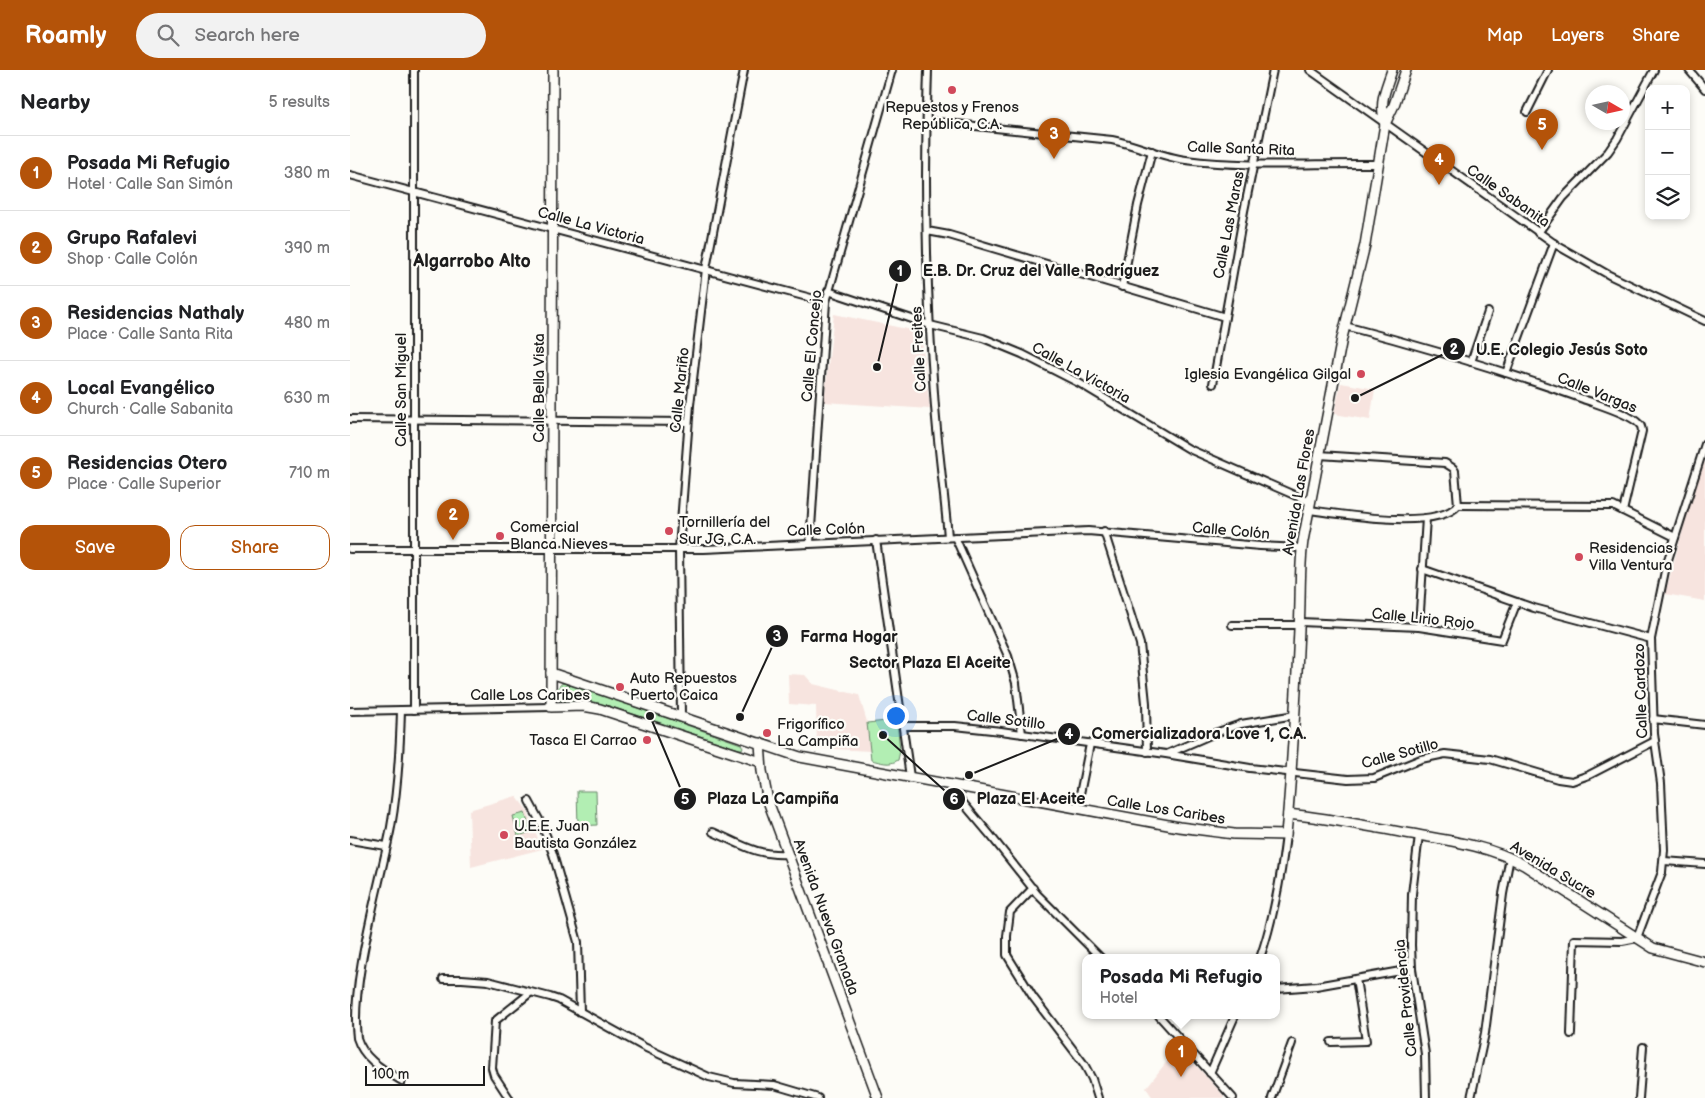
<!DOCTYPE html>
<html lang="en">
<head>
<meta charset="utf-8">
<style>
  body { margin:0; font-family:"Balsamiq Sans",sans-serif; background:#f2f2f2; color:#202124 }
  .controls { position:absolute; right:15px; top:15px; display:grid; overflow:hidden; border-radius:10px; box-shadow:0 2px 8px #0003 }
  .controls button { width:45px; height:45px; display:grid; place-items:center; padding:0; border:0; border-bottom:1px solid #e0e0e0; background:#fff; color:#202124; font:25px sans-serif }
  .compass { position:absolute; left:1235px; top:15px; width:45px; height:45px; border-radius:50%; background:#fff; box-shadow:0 2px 8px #0003; rotate:99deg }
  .scale { position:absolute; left:15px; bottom:12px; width:120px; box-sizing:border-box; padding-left:5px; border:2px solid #1c1c1c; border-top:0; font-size:14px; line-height:18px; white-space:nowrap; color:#1c1c1c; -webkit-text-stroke:4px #fdfcf7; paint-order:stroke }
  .you { position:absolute; left:545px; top:645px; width:18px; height:18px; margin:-12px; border:4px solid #fff; border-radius:50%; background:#1a73e8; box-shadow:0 0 0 8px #1a73e833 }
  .badge { display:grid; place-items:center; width:32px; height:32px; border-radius:50%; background:#b45309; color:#fff; font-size:16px; font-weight:700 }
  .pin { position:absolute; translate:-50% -41px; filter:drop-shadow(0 1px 2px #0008) }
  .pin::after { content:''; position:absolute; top:26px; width:18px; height:15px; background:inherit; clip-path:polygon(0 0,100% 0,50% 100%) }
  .popup { position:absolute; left:732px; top:884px; width:198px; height:65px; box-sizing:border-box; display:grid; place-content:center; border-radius:10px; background:#fff; filter:drop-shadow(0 1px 4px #0005); font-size:16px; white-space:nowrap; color:#757577 }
  .popup b { font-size:19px; color:#202124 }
  .popup::after { content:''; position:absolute; left:50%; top:100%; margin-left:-10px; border:10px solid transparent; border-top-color:#fff }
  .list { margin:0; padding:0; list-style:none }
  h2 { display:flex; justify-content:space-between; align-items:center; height:65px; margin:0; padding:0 20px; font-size:21px }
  h2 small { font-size:16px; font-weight:400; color:#757577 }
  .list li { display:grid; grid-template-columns:32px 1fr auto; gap:15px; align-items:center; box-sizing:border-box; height:75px; padding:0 20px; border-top:1px solid #e0e0e0 }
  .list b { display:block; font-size:19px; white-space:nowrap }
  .list p { margin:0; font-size:16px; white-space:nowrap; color:#757577 }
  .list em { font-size:16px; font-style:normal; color:#757577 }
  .actions { display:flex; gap:10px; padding:15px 20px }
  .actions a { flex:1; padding:11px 0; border:1px solid #b45309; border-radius:15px; text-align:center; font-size:18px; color:#b45309 }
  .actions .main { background:#b45309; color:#fff }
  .icon { flex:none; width:28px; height:28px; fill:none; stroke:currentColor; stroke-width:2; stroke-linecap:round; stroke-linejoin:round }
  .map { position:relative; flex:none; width:1355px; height:1028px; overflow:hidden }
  header { display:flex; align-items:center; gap:30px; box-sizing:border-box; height:70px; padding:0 25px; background:#b45309; color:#fff }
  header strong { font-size:24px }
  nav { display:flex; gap:28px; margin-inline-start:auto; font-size:18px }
  .search { width:350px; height:45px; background:#f2f2f2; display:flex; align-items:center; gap:12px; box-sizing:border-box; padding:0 18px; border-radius:28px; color:#757577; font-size:19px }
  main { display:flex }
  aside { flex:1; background:#fff }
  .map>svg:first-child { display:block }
</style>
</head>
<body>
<header>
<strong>Roamly</strong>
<div class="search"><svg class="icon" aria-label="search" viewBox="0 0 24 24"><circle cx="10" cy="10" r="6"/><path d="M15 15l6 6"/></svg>Search here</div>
<nav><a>Map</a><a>Layers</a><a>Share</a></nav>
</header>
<main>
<aside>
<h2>Nearby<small>5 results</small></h2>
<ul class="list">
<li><span class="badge">1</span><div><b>Posada Mi Refugio</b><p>Hotel · Calle San Simón</p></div><em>380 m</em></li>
<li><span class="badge">2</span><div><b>Grupo Rafalevi</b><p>Shop · Calle Colón</p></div><em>390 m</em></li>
<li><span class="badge">3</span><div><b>Residencias Nathaly</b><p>Place · Calle Santa Rita</p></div><em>480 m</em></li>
<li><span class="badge">4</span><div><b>Local Evangélico</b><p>Church · Calle Sabanita</p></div><em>630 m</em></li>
<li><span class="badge">5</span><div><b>Residencias Otero</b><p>Place · Calle Superior</p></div><em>710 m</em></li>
</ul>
<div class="actions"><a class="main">Save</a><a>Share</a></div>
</aside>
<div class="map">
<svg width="1355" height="1028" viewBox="0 0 1355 1028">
  <rect width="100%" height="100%" fill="#fdfcf7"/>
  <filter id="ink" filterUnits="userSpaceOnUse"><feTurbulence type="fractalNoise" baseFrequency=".02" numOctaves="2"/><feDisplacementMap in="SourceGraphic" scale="10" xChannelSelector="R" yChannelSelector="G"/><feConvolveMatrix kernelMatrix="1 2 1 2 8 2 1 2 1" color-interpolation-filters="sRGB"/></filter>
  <g filter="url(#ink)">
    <g fill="#f7e4df">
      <polygon points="484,244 571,262 580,339 474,332"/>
      <polygon points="991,313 1025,319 1020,350 984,344"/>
      <polygon points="1355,390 1355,531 1315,524 1340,434"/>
      <polygon points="438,604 455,605 463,614 509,625 517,652 520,681 467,678 466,636 439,634"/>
      <polygon points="166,726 177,740 192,779 121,797 119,740"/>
      <polygon points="830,978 874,1026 874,1028 803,1028 796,1018 814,995"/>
    </g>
    <g fill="#b2eeb3" stroke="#678568">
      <path d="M 213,613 L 219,614 L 391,674 L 393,677 L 392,679 L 389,679 L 256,635 L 212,631 L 208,628 C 206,622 207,616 213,613 Z"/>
      <path d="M 547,650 L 550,681 L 548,690 C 539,696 531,692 521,690 L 517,653 Z"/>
      <polygon points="227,721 246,721 247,755 228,756"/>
      <polygon points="175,743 181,762 168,766 163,746"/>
    </g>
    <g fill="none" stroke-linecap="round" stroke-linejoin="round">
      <g stroke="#1c1c1c" stroke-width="10">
        <g id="minor">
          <polyline points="64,0 64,640"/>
          <path d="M 578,0 C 574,108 576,216 584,323 C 587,371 594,419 598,467"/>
          <polyline points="960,0 1208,176 1259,205 1355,251"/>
          <polyline points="1339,0 1355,19"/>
          <polyline points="1177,42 1198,0"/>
          <path d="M 577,51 L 762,70 C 788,75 811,87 836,90 C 899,98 964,93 1027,94"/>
          <polyline points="0,105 476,232"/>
          <polyline points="577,161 599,165 875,247"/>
          <polyline points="1188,163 1213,128 1258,82 1267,69 1304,0"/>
          <polyline points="772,217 788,135 802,81"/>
          <polyline points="478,221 580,255 633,268 672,284 729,313 839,379 960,432"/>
          <path d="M 995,256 C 1075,277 1155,301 1233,329 C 1246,334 1281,344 1289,354 C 1292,356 1291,357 1292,361 L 1273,441"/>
          <polyline points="1121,292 1138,242"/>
          <polyline points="1156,303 1204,173"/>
          <polyline points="863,314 894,141 923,0"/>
          <polyline points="0,349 338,352"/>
          <polyline points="1108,435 1263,436 1325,467"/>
          <path d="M 959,440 C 990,444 1087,461 1108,435 L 1105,401 L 1103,398 L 1095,393 L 969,385"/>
          <polyline points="754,461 790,574 796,633 797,682"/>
          <polyline points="605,467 658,586 666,613 672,664"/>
          <polyline points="526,470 560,707"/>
          <polyline points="460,473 476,232 542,0"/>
          <polyline points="0,479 354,479 738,461 910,476 952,478"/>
          <polyline points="1072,499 1184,538 1301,569"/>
          <polyline points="950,552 1069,557 1152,570 1167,532"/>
          <polyline points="882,555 950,555"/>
          <polyline points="1069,557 1076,448"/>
          <path d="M 51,640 C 50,679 48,718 41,757 C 30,815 0,912 7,968 C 14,990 34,1000 52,1011"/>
          <polyline points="0,641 201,637"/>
          <polyline points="331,646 329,479 340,335 356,199 394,0"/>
          <polyline points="1303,649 1355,655"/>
          <polyline points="553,656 605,656 651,661 816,684 900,698 998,709 1024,708 1071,689 1095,684 1140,689 1208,709 1222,711 1239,705 1305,671"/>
          <polyline points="817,684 865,663 891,654 945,645"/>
          <polyline points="598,715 641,766 687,824 751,888"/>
          <polyline points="179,731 193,757 203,784 228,872 230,942"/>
          <polyline points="727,739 740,674"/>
          <path d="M 363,762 C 391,774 406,786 438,784"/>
          <polyline points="1069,765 1062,824 1061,875 1062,899 1075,984 1076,1028"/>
          <polyline points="0,770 36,776"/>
          <polyline points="1314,791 1355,794"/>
          <polyline points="683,818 660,842 657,866 657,885 683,927 734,994 742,1009 748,1028"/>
          <path d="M 910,888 C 924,848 931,807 936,765"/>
          <polyline points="93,909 112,909 138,911 200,927 209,930 294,977 359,1007 384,1013 424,1015 468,1028"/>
          <polyline points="926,919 966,916 1062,899"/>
          <polyline points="809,946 883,1028"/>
          <polyline points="1221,964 1224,870 1272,871 1287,868 1312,802 1314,780 1311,713 1304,664 1301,569 1316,496 1355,374"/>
          <polyline points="981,972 1016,971 1006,909"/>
          <polyline points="860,1003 885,946"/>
          <polyline points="159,1028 144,1005 142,998 145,951 180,923"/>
          <polyline points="922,1028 942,973"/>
          <polyline points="1121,1028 1135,963 1153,824 1160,787"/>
          <polyline points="1289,1028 1293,977"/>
        </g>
      </g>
      <g stroke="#1c1c1c" stroke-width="12">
        <g id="tertiary">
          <polyline points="203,0 201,637 233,636 250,639 411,692"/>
          <path d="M 1035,54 C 1029,30 1035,22 1042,0"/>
          <path d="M 201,603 L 450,687 L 829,757 L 884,764 L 936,765 C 942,697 946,628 949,559 C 951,529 949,500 953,471 L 992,268 L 1015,175 L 1035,54 L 1044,35 L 1056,0"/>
          <polyline points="410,673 412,701 418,731 528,1028"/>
          <path d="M 938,744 C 978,748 1016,756 1056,763 C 1096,770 1138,775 1174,795 L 1303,878 L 1355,892"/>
        </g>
      </g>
      <use href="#minor" stroke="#fdfcf7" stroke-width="6"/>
      <use href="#tertiary" stroke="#fdfcf7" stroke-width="9"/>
    </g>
  </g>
  <g fill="#d1495b" stroke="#fdfcf7" stroke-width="2">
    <circle cx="602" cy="20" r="5"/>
    <circle cx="1011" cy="304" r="5"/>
    <circle cx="319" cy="461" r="5"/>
    <circle cx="150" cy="466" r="5"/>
    <circle cx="1229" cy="487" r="5"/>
    <circle cx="270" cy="617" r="5"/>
    <circle cx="417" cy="663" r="5"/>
    <circle cx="297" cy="670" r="5"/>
    <circle cx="154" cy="765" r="5"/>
  </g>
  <g text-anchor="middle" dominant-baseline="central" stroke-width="4.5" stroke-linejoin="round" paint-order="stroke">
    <g font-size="15" fill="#1c1c1c" stroke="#fdfcf7" text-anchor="start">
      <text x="602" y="37" text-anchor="middle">Repuestos y Frenos<tspan x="602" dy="17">República, C.A.</tspan></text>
      <text x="1001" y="304" text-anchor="end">Iglesia Evangélica Gilgal</text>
      <text x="329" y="452">Tornillería del<tspan x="329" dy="17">Sur JG, C.A.</tspan></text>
      <text x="160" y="457">Comercial<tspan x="160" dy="17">Blanca Nieves</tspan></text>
      <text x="1239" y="478">Residencias<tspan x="1239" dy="17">Villa Ventura</tspan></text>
      <text x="280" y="608">Auto Repuestos<tspan x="280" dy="17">Puerto Caica</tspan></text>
      <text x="427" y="654">Frigorífico<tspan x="427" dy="17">La Campiña</tspan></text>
      <text x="287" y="670" text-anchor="end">Tasca El Carrao</text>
      <text x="164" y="756">U.E.E. Juan<tspan x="164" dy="17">Bautista González</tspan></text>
    </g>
    <g font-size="15" fill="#1c1c1c" stroke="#fdfcf7">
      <text transform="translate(891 79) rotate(2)">Calle Santa Rita</text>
      <text transform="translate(1158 126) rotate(35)">Calle Sabanita</text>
      <text transform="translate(879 155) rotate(-79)">Calle Las Maras</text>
      <text transform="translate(241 156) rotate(15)">Calle La Victoria</text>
      <text transform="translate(462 276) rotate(-85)">Calle El Concejo</text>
      <text transform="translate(569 279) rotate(-93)">Calle Freites</text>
      <text transform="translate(731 303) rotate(29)">Calle La Victoria</text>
      <text transform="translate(189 318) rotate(-90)">Calle Bella Vista</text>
      <text transform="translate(51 320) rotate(-90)">Calle San Miguel</text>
      <text transform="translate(330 320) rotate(-84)">Calle Mariño</text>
      <text transform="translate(1247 323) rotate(22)">Calle Vargas</text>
      <text transform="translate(949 422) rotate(-80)">Avenida Las Flores</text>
      <text transform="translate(476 460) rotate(-2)">Calle Colón</text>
      <text transform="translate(881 461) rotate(5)">Calle Colón</text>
      <text transform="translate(1073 549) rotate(6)">Calle Lirio Rojo</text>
      <text transform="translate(1291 621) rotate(-92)">Calle Cardozo</text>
      <text x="180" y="625">Calle Los Caribes</text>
      <text transform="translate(656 650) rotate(7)">Calle Sotillo</text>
      <text transform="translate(1050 684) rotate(-15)">Calle Sotillo</text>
      <text transform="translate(816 740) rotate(9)">Calle Los Caribes</text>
      <text transform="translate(1203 800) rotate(31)">Avenida Sucre</text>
      <text transform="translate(476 847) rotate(70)">Avenida Nueva Granada</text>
      <text transform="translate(1056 928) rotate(-96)">Calle Providencia</text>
    </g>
    <g font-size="16" font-weight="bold" fill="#1c1c1c" stroke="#fdfcf7">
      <text x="580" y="593">Sector Plaza El Aceite</text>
    </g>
    <g font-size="18" font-weight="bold" fill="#1c1c1c" stroke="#fdfcf7">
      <text x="122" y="191">Algarrobo Alto</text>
    </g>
  </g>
  <path fill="none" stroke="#1c1c1c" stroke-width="2" d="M527 297L550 201M1005 328L1104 279M390 647L427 566M619 705L719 664M300 646L335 729M533 665L604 729"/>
  <g fill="#1c1c1c" stroke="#fdfcf7" stroke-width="2">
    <circle cx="527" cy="297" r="5"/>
    <circle cx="1005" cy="328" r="5"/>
    <circle cx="390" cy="647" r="5"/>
    <circle cx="619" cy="705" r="5"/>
    <circle cx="300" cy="646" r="5"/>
    <circle cx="533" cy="665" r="5"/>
    <circle cx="550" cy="201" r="12"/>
    <circle cx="1104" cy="279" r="12"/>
    <circle cx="427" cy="566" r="12"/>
    <circle cx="719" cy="664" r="12"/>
    <circle cx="335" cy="729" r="12"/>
    <circle cx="604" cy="729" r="12"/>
  </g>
  <g font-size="15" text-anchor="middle" font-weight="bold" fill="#fff">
    <text x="550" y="206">1</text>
    <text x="1104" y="284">2</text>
    <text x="427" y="571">3</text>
    <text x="719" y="669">4</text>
    <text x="335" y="734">5</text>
    <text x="604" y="734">6</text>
  </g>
  <g font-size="16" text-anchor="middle" font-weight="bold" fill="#1c1c1c" stroke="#fdfcf7" stroke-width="4.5" stroke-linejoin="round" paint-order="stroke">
    <text x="691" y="206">E.B. Dr. Cruz del Valle Rodríguez</text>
    <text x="1212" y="285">U.E. Colegio Jesús Soto</text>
    <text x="499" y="572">Farma Hogar</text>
    <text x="849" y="669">Comercializadora Love 1, C.A.</text>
    <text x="423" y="734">Plaza La Campiña</text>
    <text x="681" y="734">Plaza El Aceite</text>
  </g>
</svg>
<div class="controls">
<button>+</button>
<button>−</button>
<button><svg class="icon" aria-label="layers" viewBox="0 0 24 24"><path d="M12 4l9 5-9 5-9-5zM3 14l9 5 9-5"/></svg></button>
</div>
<svg class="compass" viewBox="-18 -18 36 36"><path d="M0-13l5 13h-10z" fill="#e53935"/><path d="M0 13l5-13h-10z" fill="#757577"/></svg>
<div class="scale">100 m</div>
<div class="you"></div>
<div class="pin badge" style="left:831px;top:1007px">1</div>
<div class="popup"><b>Posada Mi Refugio</b>Hotel</div>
<div class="pin badge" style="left:103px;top:470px">2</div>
<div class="pin badge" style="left:704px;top:89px">3</div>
<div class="pin badge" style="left:1089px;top:115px">4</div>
<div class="pin badge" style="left:1192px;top:80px">5</div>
</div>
</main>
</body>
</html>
